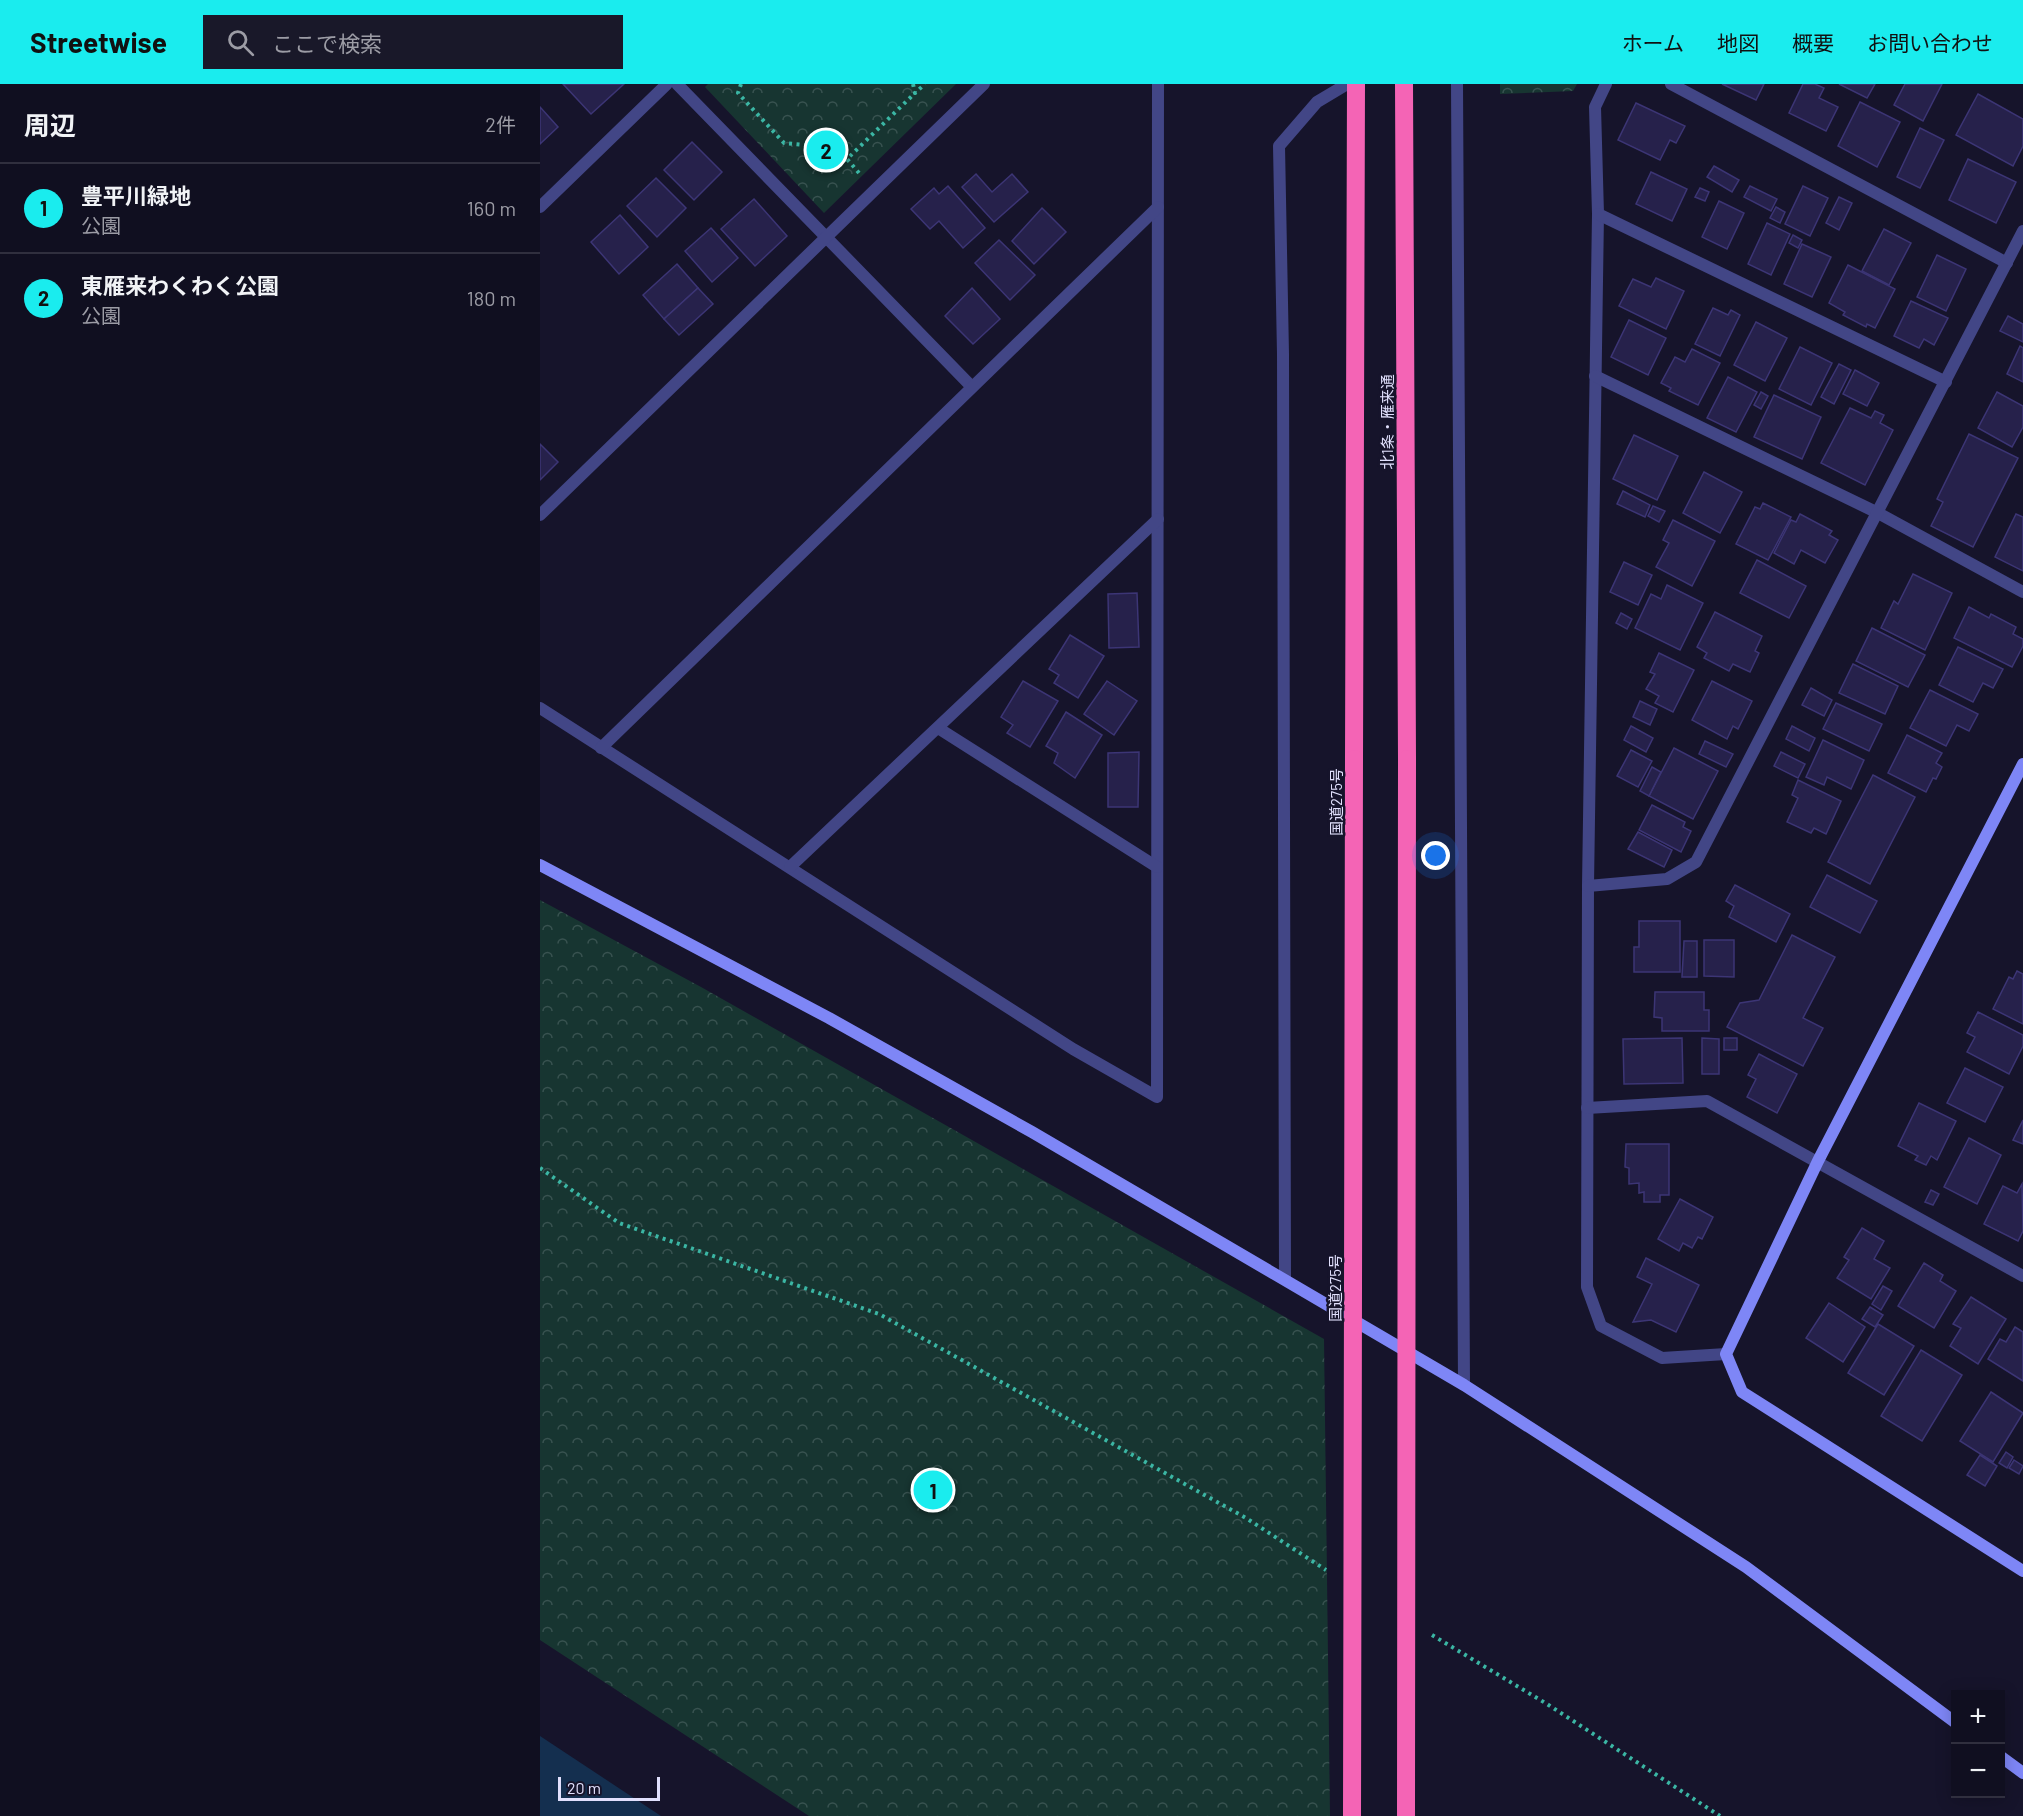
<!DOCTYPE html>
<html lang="ja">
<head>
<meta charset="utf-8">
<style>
  body { margin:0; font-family:Barlow,"Noto Sans JP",sans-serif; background:#191829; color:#f1f3f6 }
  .controls { position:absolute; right:18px; bottom:18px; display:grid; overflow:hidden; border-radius:0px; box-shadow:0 3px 15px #0003 }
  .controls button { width:54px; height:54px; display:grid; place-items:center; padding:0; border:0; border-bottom:2px solid #302f3e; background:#100f20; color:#f1f3f6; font:30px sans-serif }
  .scale { position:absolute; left:18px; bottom:15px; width:102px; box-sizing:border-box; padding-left:6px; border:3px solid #e1e0fd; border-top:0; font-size:16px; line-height:21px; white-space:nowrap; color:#e1e0fd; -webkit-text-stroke:4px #16142b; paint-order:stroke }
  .you { position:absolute; left:896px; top:772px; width:21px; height:21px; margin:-15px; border:4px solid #fff; border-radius:50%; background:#1a73e8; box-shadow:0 0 0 9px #1a73e833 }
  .badge { display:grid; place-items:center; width:39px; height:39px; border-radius:50%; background:#1aecee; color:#111; font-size:20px; font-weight:700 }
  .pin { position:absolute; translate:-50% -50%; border:3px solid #fff; box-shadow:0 2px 6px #0006 }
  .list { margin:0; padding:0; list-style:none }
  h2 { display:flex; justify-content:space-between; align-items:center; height:78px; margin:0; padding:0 24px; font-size:26px }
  h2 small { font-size:20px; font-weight:400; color:#9c9ca5 }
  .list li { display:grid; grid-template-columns:39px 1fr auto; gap:18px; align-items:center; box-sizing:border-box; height:90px; padding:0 24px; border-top:2px solid #302f3e }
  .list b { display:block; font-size:22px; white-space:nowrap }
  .list p { margin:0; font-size:20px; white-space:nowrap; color:#9c9ca5 }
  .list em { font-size:20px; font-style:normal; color:#9c9ca5 }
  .icon { flex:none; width:33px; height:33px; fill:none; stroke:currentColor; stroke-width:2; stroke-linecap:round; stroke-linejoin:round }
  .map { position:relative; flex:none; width:1483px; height:1732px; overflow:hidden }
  header { display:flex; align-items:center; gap:36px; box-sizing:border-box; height:84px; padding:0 30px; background:#1aecee; color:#111 }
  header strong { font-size:28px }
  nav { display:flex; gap:33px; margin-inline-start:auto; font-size:21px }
  .search { width:420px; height:54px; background:#191829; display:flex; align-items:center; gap:15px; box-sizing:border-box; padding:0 21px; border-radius:0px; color:#9c9ca5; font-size:22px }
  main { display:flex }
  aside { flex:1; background:#100f20 }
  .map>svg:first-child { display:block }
</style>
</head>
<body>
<header>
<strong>Streetwise</strong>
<div class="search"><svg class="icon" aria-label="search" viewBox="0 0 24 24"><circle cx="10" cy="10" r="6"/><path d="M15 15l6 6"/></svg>ここで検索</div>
<nav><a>ホーム</a><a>地図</a><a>概要</a><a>お問い合わせ</a></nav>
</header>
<main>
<aside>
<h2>周辺<small>2件</small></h2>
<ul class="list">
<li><span class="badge">1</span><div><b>豊平川緑地</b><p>公園</p></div><em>160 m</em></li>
<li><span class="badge">2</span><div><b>東雁来わくわく公園</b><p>公園</p></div><em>180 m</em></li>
</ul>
</aside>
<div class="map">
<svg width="1483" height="1732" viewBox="0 0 1483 1732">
  <defs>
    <pattern id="forest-crowns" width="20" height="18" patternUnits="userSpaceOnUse" patternTransform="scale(1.5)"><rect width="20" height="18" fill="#173531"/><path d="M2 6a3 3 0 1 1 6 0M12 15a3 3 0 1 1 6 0" fill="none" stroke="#385250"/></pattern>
  </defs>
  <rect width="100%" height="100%" fill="#16142b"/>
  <g fill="url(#forest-crowns)">
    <polygon points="168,0 416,0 284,129 165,3"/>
    <polygon points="960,0 1037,0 1033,7 960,10"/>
    <polygon points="0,816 161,903 784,1255 790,1732 269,1732 0,1556"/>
  </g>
  <polygon fill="#142f4f" points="0,1652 121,1732 0,1732"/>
  <g fill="#26214b" stroke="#3c3575" stroke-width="1.5">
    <polygon points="23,0 84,0 51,30"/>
    <polygon points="1182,0 1224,0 1216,16"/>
    <polygon points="1263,0 1275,0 1284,4 1279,14 1298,23 1286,47 1249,29"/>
    <polygon points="1299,0 1335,0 1327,14"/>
    <polygon points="1365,0 1402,0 1383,37 1354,21"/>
    <polygon points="1438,10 1483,35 1483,62 1473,82 1416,51"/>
    <polygon points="1320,18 1360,38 1337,83 1298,62"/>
    <polygon points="1096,19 1145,42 1136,59 1130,56 1120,76 1078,56"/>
    <polygon points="0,23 18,43 0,60"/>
    <polygon points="1380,44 1404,56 1380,104 1357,93"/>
    <polygon points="152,58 182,88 154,116 124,86"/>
    <polygon points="1428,75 1476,98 1456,139 1409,116"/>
    <polygon points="1174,82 1199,96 1192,108 1167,93"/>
    <polygon points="1111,88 1147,105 1132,137 1096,120"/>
    <polygon points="436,90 452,108 472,90 488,108 454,138 422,103"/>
    <polygon points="116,94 146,124 117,153 87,122"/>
    <polygon points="408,102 445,144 423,164 399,137 390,145 371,125 394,104 399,110"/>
    <polygon points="1210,102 1237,115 1231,127 1204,113"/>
    <polygon points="1263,102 1288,114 1270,152 1245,140"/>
    <polygon points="1160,104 1169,108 1165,117 1155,113"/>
    <polygon points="1299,113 1312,119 1299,146 1286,139"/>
    <polygon points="214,115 247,152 215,182 181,145"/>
    <polygon points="1179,117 1204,129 1187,165 1162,153"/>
    <polygon points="1236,123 1245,128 1240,139 1230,134"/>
    <polygon points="502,124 526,148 494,180 472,157"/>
    <polygon points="80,131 108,163 79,190 51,158"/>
    <polygon points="1227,139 1250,150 1231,191 1208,180"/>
    <polygon points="171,144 198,174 172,198 145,167"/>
    <polygon points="1344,145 1371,159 1349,201 1322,187"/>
    <polygon points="1253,151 1262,156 1258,164 1249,159"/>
    <polygon points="459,156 495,191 470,216 435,179"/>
    <polygon points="1262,160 1291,173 1272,213 1244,200"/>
    <polygon points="1397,171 1426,185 1406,227 1377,213"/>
    <polygon points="137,180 158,204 124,235 103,211"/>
    <polygon points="1308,181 1355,205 1335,244 1327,240 1326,243 1303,231 1305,228 1289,219"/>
    <polygon points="1116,194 1144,207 1126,245 1079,222 1093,195 1111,203"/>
    <polygon points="158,204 173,220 139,251 124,235"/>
    <polygon points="432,204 460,235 433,260 405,232"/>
    <polygon points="1371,217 1408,234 1394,261 1384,255 1379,264 1354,252"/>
    <polygon points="1173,224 1188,231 1191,226 1200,231 1180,272 1155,260"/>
    <polygon points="1468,232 1483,240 1483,258 1460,247"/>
    <polygon points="1089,236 1126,254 1108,291 1071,273"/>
    <polygon points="1216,238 1247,254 1225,297 1194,281"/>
    <polygon points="1480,262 1483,264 1483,298 1467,290"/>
    <polygon points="1260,263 1292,279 1271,321 1239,305"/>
    <polygon points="1152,265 1180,279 1158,321 1129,307 1131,304 1121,299 1135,273 1145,278"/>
    <polygon points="1299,280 1311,286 1294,320 1281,313"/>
    <polygon points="1315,286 1339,299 1327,322 1303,310"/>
    <polygon points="1188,293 1217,308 1196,348 1167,334"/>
    <polygon points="1221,308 1228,312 1221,325 1214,321"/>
    <polygon points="1457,308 1483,322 1483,343 1472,363 1438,344"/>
    <polygon points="1234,311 1281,333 1262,375 1214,353"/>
    <polygon points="1310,324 1331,334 1335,327 1344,331 1340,339 1353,346 1325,401 1281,379"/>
    <polygon points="1429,350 1478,374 1433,463 1391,442 1403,418 1397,415"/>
    <polygon points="1094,351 1138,372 1117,416 1073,395"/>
    <polygon points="0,360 18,378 0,396"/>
    <polygon points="1164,388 1202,408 1180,449 1143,429"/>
    <polygon points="1083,407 1110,421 1105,433 1077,420"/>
    <polygon points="1223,419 1251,433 1228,476 1196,460 1215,423 1220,425"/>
    <polygon points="1113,422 1125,427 1119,438 1108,432"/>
    <polygon points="1260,430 1292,447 1289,451 1298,456 1285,479 1261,466 1254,480 1234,469 1251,436 1256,438"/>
    <polygon points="1476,430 1483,433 1483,487 1455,473"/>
    <polygon points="1133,436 1175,457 1152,502 1116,483 1129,459 1123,456"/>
    <polygon points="1217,476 1266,502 1249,534 1200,509"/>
    <polygon points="1084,478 1112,491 1098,521 1070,508"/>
    <polygon points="1373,490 1412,509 1385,566 1341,544 1354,517 1358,520"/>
    <polygon points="1127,501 1163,519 1140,566 1095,544 1111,510 1121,515"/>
    <polygon points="597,509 599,563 569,564 568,510"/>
    <polygon points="1429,523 1449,534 1451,530 1476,543 1473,550 1483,555 1483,562 1472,583 1414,554"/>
    <polygon points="1175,528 1222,552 1215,567 1219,569 1210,588 1193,580 1189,587 1164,574 1167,569 1157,563"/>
    <polygon points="1081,529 1092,535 1087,545 1076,539"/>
    <polygon points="1332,544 1385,571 1368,603 1316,577"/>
    <polygon points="530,551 564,572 538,614 514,599 519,591 509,585"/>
    <polygon points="1418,563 1463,585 1453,604 1443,599 1433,618 1399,601"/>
    <polygon points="1119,569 1154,586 1133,628 1115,619 1119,612 1106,605 1115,590 1110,588"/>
    <polygon points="1313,580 1358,602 1345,630 1299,609"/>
    <polygon points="483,597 518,617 490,663 467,649 473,641 461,633"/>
    <polygon points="567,597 597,617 574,651 544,630"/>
    <polygon points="1172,597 1212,617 1198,645 1193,642 1187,655 1152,636"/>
    <polygon points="1271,604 1292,616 1284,632 1262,621"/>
    <polygon points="1390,606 1438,630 1429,647 1417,641 1406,662 1370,644"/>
    <polygon points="1100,617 1117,625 1110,641 1093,633"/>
    <polygon points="1296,619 1342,640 1329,667 1283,645"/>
    <polygon points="526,628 562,651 535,694 514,679 518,669 506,662"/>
    <polygon points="1091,642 1113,654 1106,668 1084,656"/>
    <polygon points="1252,642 1275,654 1269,667 1246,655"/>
    <polygon points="1367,651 1402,669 1396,679 1402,683 1396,695 1393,694 1386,708 1348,689"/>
    <polygon points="1283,656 1324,676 1311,705 1287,693 1284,701 1266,693"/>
    <polygon points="1165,657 1193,670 1186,683 1159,670"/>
    <polygon points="1134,664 1178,687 1153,735 1109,712"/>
    <polygon points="1091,666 1112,677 1098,703 1077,692"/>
    <polygon points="599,668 598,723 568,723 568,669"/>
    <polygon points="1241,668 1265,680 1258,694 1234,682"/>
    <polygon points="1112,683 1121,688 1109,712 1100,707"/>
    <polygon points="1333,691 1375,713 1330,800 1288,778"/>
    <polygon points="1258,696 1301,717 1286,750 1274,744 1271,749 1247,738 1258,714 1252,711"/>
    <polygon points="1112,721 1145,738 1143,743 1151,747 1141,768 1099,746"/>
    <polygon points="1098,748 1132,766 1124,783 1088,765"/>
    <polygon points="1287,791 1337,817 1320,849 1270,823"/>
    <polygon points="1195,801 1250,830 1236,858 1189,833 1194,822 1186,817"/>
    <polygon points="1099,837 1140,837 1140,888 1094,888 1094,863 1099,863"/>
    <polygon points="1252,851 1295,873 1263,934 1283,944 1263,982 1187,943 1200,919 1219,916"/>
    <polygon points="1164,856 1194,856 1194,893 1164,892"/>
    <polygon points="1144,857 1157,857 1157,893 1142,893"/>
    <polygon points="1477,887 1483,890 1483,940 1453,925 1469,893 1473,895"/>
    <polygon points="1115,908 1164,908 1164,926 1169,926 1169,947 1122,947 1122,934 1114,933"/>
    <polygon points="1438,928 1483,951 1483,962 1469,990 1427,968 1435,953 1427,949"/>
    <polygon points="1142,954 1143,999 1084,1000 1083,955"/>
    <polygon points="1162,954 1179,955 1179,990 1162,990"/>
    <rect x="1184" y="954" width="13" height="12"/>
    <polygon points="1219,970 1257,990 1237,1029 1207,1013 1216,995 1208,991"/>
    <polygon points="1425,984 1463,1003 1445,1038 1407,1019"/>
    <polygon points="1379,1019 1416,1037 1397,1076 1391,1072 1386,1081 1375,1076 1378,1072 1358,1062"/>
    <polygon points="1483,1036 1483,1060 1473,1056"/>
    <polygon points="1429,1054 1461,1071 1437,1120 1404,1103"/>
    <polygon points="1086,1060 1129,1060 1129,1111 1120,1111 1120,1118 1104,1118 1104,1108 1099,1109 1099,1099 1089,1100 1089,1084 1085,1083"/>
    <polygon points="1482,1100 1483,1147 1478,1157 1444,1140 1463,1102 1477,1109"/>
    <polygon points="1391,1106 1399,1110 1393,1121 1385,1118"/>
    <polygon points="1140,1115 1173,1133 1162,1155 1158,1153 1152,1164 1143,1159 1139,1167 1118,1155"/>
    <polygon points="1322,1144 1344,1157 1334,1175 1350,1184 1331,1215 1297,1194 1309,1176 1304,1173"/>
    <polygon points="1106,1174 1159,1201 1136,1248 1111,1236 1093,1238 1112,1200 1097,1193"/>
    <polygon points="1384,1179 1403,1191 1400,1197 1416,1207 1394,1244 1358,1222"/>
    <polygon points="1343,1202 1352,1207 1341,1226 1332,1220"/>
    <polygon points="1431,1213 1466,1235 1438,1280 1410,1262 1421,1244 1413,1240"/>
    <polygon points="1289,1219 1325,1243 1303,1278 1266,1254"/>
    <polygon points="1330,1223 1343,1231 1335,1243 1322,1235"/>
    <polygon points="1338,1240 1374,1262 1344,1311 1308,1289"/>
    <polygon points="1475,1243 1483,1248 1483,1297 1448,1275 1460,1255 1466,1258"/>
    <polygon points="1381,1266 1422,1291 1382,1357 1341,1332"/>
    <polygon points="1451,1308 1483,1329 1453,1378 1420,1357"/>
    <polygon points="1466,1368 1473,1373 1467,1384 1459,1379"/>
    <polygon points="1440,1371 1457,1382 1445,1402 1427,1391"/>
    <polygon points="1474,1376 1483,1382 1479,1390 1469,1384"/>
  </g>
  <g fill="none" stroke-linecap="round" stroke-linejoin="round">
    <g stroke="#3bb6a4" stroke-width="4" stroke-dasharray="3 4.5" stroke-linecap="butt">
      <polyline points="201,0 198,9 244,59 274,62 288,76 299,78 307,75"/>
      <polyline points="373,0 375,9 385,0"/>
      <polyline points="319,89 307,75 375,9"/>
      <polyline points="0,1084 79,1139 339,1230 706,1434 786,1486"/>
      <polyline points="892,1551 1007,1620 1180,1732"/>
    </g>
    <g stroke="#424686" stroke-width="12">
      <polyline points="137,0 432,303"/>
      <polyline points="917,0 924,1301"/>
      <polyline points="1066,0 1055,23 1058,130 1048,802 1047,1203 1061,1242 1122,1274 1186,1270"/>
      <polyline points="1131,0 1467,179"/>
      <polyline points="0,123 127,0"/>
      <polyline points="1058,130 1406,298"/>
      <polyline points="1055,292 1338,429 1483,508"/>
      <polyline points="0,431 444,0"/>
      <polyline points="0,624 533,965 617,1013 618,0"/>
      <polyline points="398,644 617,783"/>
      <polyline points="61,664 618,123"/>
      <polyline points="250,783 618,435"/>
      <polyline points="1048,802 1127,795 1156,778 1483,147"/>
      <polyline points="1047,1024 1167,1017 1483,1192"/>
      <polyline points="745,1195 743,270 739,62 777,18 807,0"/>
    </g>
    <g stroke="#7e86f6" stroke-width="12">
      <polyline points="1483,680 1278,1077 1186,1270 1202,1308 1483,1487"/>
      <polyline points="0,781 289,934 492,1048 924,1301 1206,1483 1416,1639"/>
      <polyline points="1460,1672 1483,1689"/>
    </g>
    <g stroke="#f464b5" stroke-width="18">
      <polyline points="864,0 867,675"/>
      <polyline points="814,675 816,0"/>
    </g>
    <g stroke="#f464b5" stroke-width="18">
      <polyline points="812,1732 814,675"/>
      <polyline points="866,1732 867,675"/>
    </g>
  </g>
  <g text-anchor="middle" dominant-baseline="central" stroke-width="5" stroke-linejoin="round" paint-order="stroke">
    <g font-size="15" fill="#e1e0fd" stroke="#16142b">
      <text transform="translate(847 338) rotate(-90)">北1条・雁来通</text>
      <text transform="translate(796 718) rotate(-90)">国道275号</text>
      <text transform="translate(795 1204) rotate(-90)">国道275号</text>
    </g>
  </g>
</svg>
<div class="controls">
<button>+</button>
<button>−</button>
</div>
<div class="scale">20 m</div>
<div class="you"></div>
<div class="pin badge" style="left:393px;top:1406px">1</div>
<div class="pin badge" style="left:286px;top:66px">2</div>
</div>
</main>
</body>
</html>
